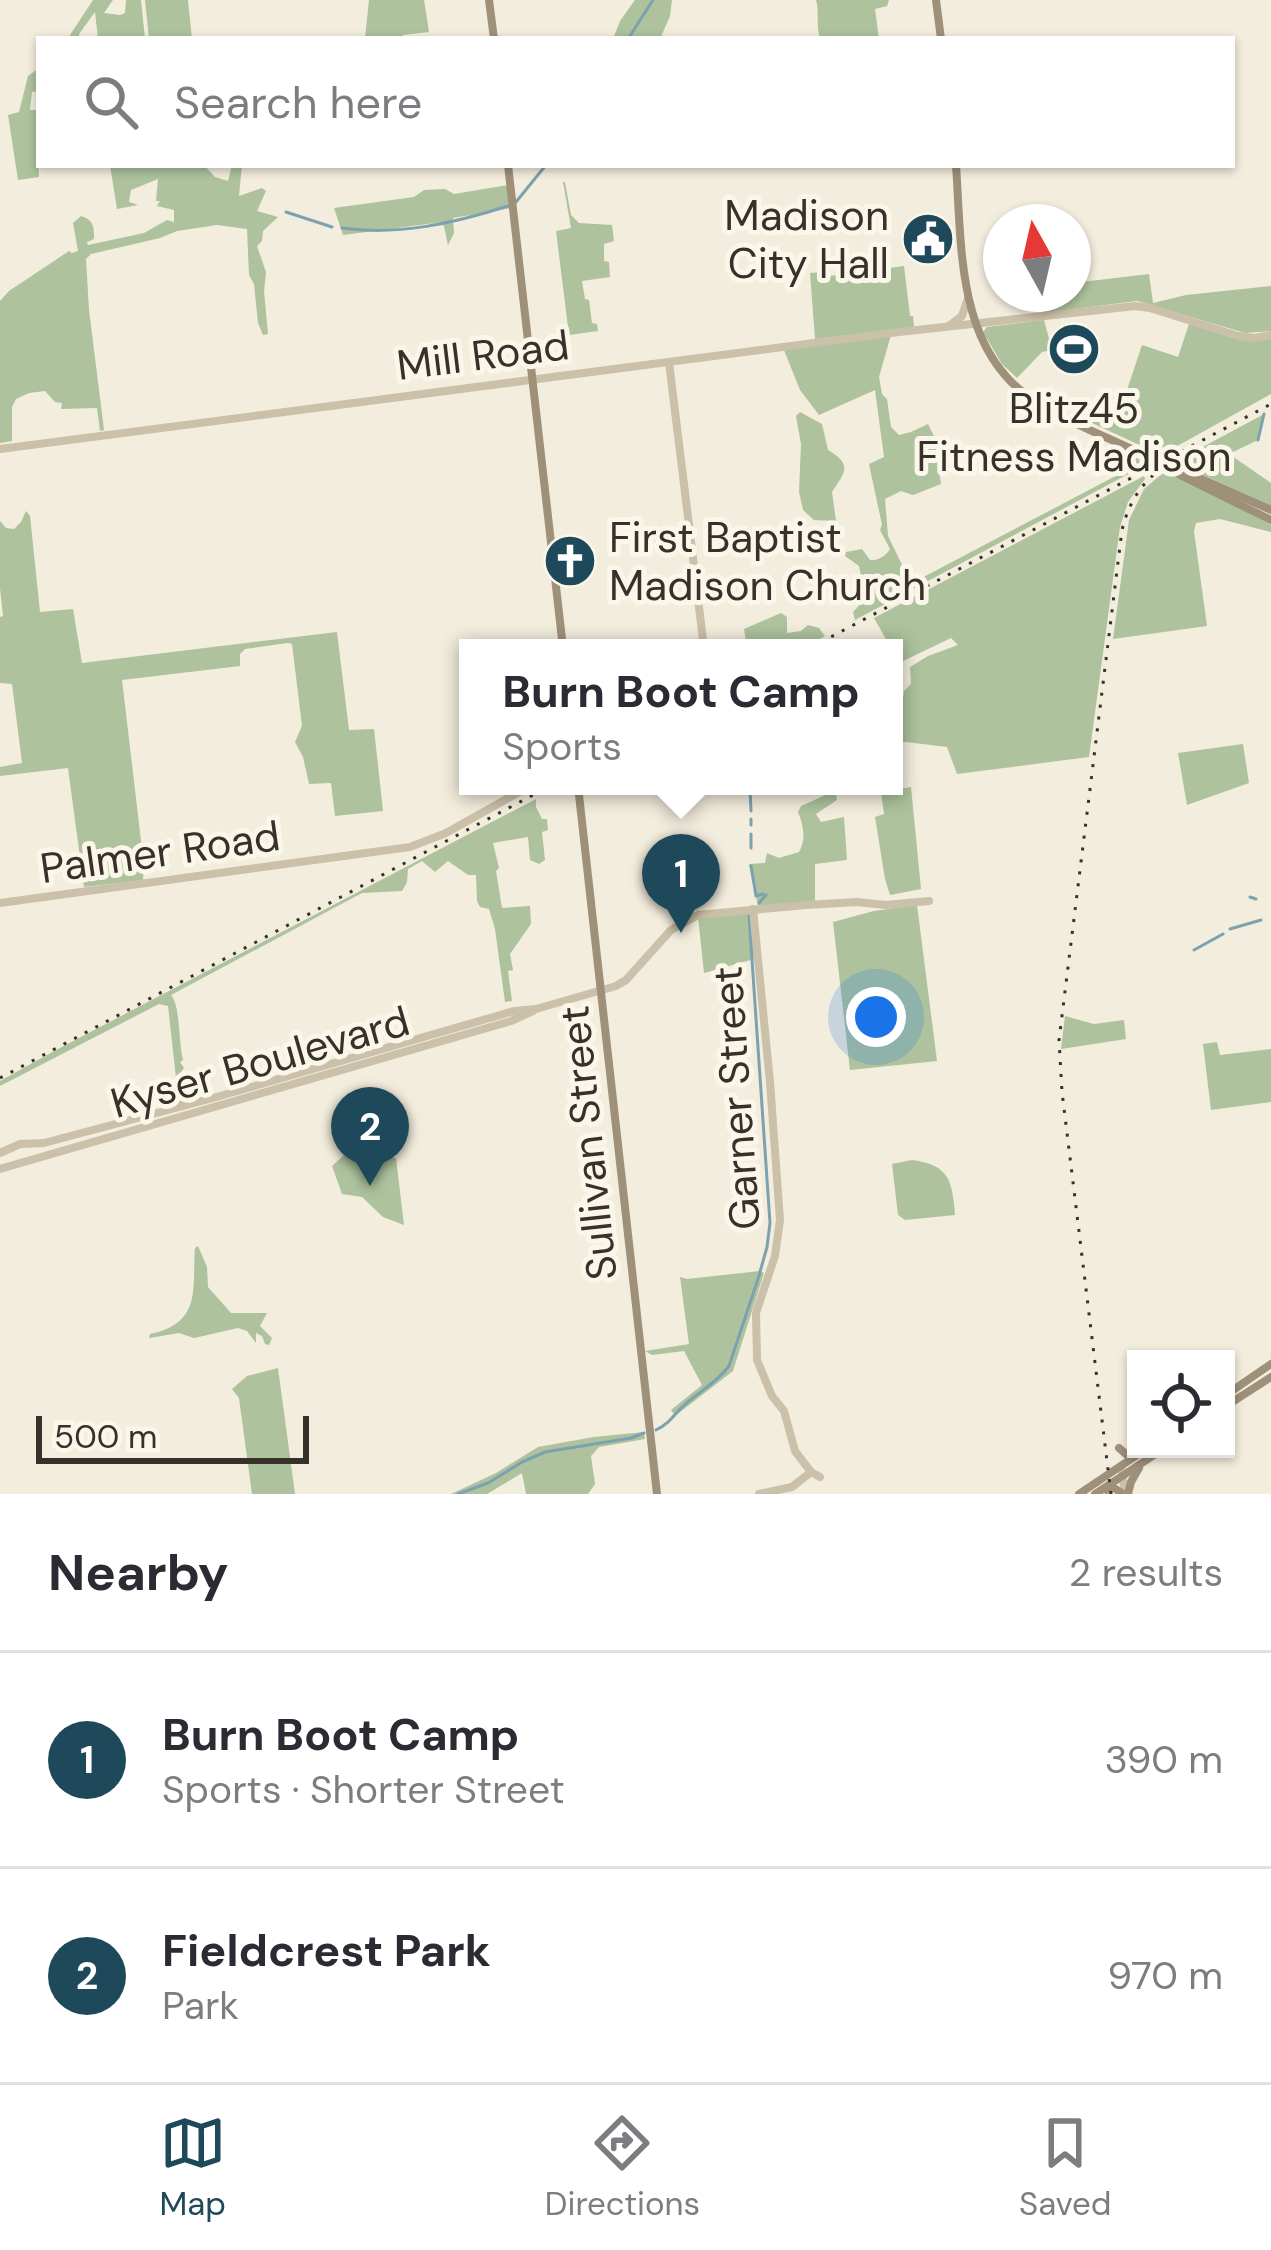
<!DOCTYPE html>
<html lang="en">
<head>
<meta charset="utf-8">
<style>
  body { margin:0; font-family:"DM Sans",sans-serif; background:#f2f2f3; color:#2b2b33 }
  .controls { position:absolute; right:36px; bottom:36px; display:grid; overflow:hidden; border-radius:0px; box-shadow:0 3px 9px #0004 }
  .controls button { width:108px; height:108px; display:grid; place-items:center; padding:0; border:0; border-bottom:3px solid #e1e1e2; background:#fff; color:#2b2b33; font:60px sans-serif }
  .compass { position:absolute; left:983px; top:204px; width:108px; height:108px; border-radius:50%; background:#fff; box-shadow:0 3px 9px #0004; rotate:352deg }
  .scale { position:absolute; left:36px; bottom:30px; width:273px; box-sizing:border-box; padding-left:12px; border:6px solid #383129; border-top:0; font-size:33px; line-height:42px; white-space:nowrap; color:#383129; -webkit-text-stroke:9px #faf6ea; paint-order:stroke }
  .you { position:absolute; left:876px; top:1017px; width:42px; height:42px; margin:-30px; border:9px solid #fff; border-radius:50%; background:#1a73e8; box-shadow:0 0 0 18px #1a73e833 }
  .badge { display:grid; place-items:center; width:78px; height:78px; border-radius:50%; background:#1e495a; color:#fff; font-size:39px; font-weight:700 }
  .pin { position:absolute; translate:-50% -99px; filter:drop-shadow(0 3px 6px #0008) }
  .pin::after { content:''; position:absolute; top:63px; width:42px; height:36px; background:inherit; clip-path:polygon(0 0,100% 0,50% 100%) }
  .popup { position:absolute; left:459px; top:639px; width:444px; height:156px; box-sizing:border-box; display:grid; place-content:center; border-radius:0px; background:#fff; filter:drop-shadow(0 3px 9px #0005); font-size:39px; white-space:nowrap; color:#7c7c81 }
  .popup b { font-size:45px; color:#2b2b33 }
  .popup::after { content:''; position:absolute; left:50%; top:100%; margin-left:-24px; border:24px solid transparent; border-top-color:#fff }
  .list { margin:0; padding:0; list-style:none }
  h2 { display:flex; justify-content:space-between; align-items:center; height:156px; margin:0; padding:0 48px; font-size:51px }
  h2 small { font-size:39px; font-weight:400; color:#7c7c81 }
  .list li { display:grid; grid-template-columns:78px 1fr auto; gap:36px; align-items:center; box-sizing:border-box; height:216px; padding:0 48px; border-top:3px solid #e1e1e2 }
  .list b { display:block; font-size:45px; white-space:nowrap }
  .list p { margin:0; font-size:39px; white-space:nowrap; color:#7c7c81 }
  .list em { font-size:39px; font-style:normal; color:#7c7c81 }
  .icon { flex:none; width:66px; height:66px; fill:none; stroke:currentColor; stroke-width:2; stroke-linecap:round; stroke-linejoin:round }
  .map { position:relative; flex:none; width:1271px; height:1494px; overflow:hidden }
  .search { position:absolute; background:#fff; box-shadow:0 3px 9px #0004; left:36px; right:36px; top:36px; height:132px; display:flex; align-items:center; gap:30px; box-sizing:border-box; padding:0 42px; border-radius:0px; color:#7c7c81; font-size:45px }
  .sheet { height:588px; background:#fff }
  nav { display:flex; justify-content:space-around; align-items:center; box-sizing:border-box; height:168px; border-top:3px solid #e1e1e2; background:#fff; font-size:33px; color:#7c7c81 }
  nav a { display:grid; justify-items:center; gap:6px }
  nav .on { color:#1e495a }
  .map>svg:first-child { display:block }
</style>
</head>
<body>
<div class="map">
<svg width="1271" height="1494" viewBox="0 0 1271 1494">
  <rect width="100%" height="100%" fill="#f3eddd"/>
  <g fill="#adc29d">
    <polygon points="93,0 113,0 104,13 120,15 125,13 126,0 141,0 145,39 98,39 95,12 79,34 79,39 71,39 70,35"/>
    <polygon points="145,0 188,0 192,39 149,39"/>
    <polygon points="369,0 424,0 429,32 403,35 403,39 365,39"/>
    <polygon points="635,0 672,0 670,16 660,39 613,39 620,21"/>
    <path d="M 816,0 L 889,0 L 887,6 L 875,9 L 879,39 L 821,39 C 815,29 820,12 816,0 Z"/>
    <polygon points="39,68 39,91 32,92 30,110 36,110 39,177 18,180 8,115 19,112 28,76"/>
    <path d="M 110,165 L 204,165 L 215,177 L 228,181 L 232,165 L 242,165 L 239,196 L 262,188 L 266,191 L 257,211 L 278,217 L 263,231 L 262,241 L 257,246 L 266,272 L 264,291 L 268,334 L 263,335 L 258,323 L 254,284 L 249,275 L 247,229 L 217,225 L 177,231 L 160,238 L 91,254 L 86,259 L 89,310 L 104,430 L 100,431 L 97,408 L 61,409 L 62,403 L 55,402 L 45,391 L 29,393 L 16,399 L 12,407 L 12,441 L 0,443 L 0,301 L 9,291 L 69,251 L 72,253 L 78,251 L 73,223 L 81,216 C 94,220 94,227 94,239 L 87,242 L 88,245 L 144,233 L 167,220 L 174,222 L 174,210 L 157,206 L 160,201 L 156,201 L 158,179 L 131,190 L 129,202 L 138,205 L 117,209 Z"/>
    <polygon points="563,182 565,182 571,215 579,223 612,225 614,241 604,244 604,261 609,262 610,277 582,281 585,299 589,300 592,323 597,324 598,331 569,335 556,231 571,228"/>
    <polygon points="508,185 511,208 453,218 454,233 448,245 443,222 343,235 334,208 414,197 424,190 445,189 454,194"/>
    <polygon points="904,266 910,316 913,316 914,327 815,339 810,273 821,272 823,277"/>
    <polygon points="1149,274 1153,303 1186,295 1271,286 1271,331 1245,333 1137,301 1042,313 1039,294 1073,294 1073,283"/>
    <polygon points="1044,320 1052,350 1042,352 1017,378 1002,364 983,332 987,327"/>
    <polygon points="1189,324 1271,338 1271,394 1161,455 1077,416 1086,403 1126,393 1142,345 1178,357"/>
    <path d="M 891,335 L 879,377 L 882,394 L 887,399 L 891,427 L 899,435 L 911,432 L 928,424 L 934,436 L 941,484 L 913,495 L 901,491 L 885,499 L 888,536 L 909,579 L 914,582 L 1127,470 L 1131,455 L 1145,462 L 1134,471 L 855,620 L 853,612 L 862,602 L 869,599 L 872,594 L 861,576 L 859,566 L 845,556 L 846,552 L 862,549 L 870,560 C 878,561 886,556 890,549 L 880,530 L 882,525 L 869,464 L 884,457 L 875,390 L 819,415 L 800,390 L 784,350 Z"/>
    <path d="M 800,412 L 822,424 L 828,450 C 853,465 845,472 832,492 L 836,521 L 814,520 L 803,510 L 799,492 L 801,444 L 796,416 Z"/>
    <polygon points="1264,414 1258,440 1233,452 1232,456 1271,483 1271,506 1175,462"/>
    <polygon points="1165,471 1261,519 1271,525 1271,532 1220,519 1196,523 1194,531 1207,626 1113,639 1129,520 1144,489"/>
    <polygon points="1144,476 1145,479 1128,502 1120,527 1089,757 957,774 947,747 906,742 894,743 894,709 902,704 904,691 911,684 910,667 928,656 958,645 951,638 899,663 894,648 891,648 874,618"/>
    <polygon points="26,511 30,516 40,612 73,609 82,663 337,632 349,730 374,729 383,811 335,816 331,783 309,784 303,757 295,742 302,726 292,644 287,643 245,649 240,654 240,666 122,680 144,866 143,880 84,887 68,768 0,776 0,767 22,763 12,684 0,683 0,617 3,616 0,588 0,521 6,528 14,529 21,522"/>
    <polygon points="781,613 787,617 787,633 801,631 808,625 819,628 825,636 804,648 747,648 744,629"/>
    <polygon points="1243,744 1249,783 1187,805 1178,753"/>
    <polygon points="911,787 921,889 890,895 885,879 875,817 884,814 881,792"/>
    <path d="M 830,793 L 836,794 L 837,800 L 816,814 L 821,822 L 844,817 L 847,860 L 815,864 L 815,901 L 758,906 L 749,864 L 765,863 L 767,853 L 779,858 L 799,852 C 806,840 804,826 798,812 L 801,806 Z"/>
    <path d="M 536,799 L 536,807 L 542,819 L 547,819 L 548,830 L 542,832 L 545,860 L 539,864 L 530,860 L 528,837 L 493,843 L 499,868 L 496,871 L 502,908 L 530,906 L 531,924 L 510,954 L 513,970 L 508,971 L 512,1001 L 505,1002 L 495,929 L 489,909 L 480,907 L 477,901 L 476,875 L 468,875 L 448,861 L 435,872 L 422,861 L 408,869 L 407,882 L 402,891 L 362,893 L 171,995 C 181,1008 178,1040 183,1060 L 180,1062 L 184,1068 L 181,1072 L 186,1096 L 191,1095 L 194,1100 L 179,1105 L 168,1006 L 159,1004 L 0,1086 L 0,1081 L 58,1049 Z"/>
    <polygon points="917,905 937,1061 850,1070 833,922 874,911"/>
    <polygon points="750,911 758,958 704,973 698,917"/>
    <polygon points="1065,1016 1094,1024 1124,1020 1126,1039 1061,1049"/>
    <polygon points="1217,1042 1220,1055 1271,1049 1271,1102 1211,1110 1203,1044"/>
    <polygon points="358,1142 384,1157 396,1158 404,1225 383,1217 362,1197 342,1194 332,1166"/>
    <path d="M 912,1160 C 950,1165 952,1181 955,1215 L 905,1220 L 898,1215 L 892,1164 Z"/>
    <path d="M 198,1246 L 207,1267 L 208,1287 L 231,1313 L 267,1313 L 260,1326 L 272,1338 L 269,1345 L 265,1344 L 262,1336 L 256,1333 L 256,1343 L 247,1331 L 238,1328 L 194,1338 L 179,1333 L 149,1338 L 150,1334 C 202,1323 192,1290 195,1248 Z"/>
    <polygon points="760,1271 764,1273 733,1371 675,1416 671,1410 702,1385 684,1351 652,1355 645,1351 689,1344 680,1277 687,1279"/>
    <polygon points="278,1368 295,1494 252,1494 239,1398 232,1389 247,1376"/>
    <polygon points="644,1432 645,1439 599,1447 591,1456 595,1484 588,1494 526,1494 522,1473 487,1494 451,1494 496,1473 538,1447 594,1437"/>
  </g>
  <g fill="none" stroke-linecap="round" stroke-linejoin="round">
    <g stroke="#7ca2b0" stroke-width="3">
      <polyline points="628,39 653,0"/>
      <polyline points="516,202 546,165"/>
      <polyline points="286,212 332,227"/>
      <path d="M 342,228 C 398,236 455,223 508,206"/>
      <polyline points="1258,440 1264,414"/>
      <polyline points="750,789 751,811"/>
      <polyline points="751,819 751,825"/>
      <polyline points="751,848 751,834"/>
      <polyline points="751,866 756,896 763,894"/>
      <polyline points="1250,897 1256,899"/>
      <polyline points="759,903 766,895"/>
      <polyline points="1230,929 1261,920"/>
      <polyline points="1194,950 1223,934"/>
      <path d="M 656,1430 C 668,1424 672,1418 680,1409 C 696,1393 716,1384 729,1366 L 758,1279 L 767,1247 L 770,1223 L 749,916"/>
      <polyline points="458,1494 488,1483 522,1462 545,1452 631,1438 644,1433"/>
    </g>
    <g stroke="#cbc0a9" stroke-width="8">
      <polyline points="950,325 962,316 968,298"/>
      <polyline points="669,362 704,648"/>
      <polyline points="0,449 899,332 1135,306 1150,308 1238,336 1254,338 1271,335"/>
      <polyline points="0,903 410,847 446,833 530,786"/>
      <polyline points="753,909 770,1082 780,1220 775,1256 756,1313 757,1360 772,1396 784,1411 795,1451 811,1472 820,1477"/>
      <polyline points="0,1153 20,1144 44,1143 213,1098 514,1011 536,1009 616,986 626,980 671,930 698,915 806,905 857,902 886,905 929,901"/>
      <polyline points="0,1169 511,1021 533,1011"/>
      <polyline points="1121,1466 1125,1494"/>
      <polyline points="759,1494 792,1487 811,1472"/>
    </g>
    <g stroke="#9f907a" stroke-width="8">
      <polyline points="489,0 494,39"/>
      <polyline points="936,0 941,39"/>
      <polyline points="508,165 563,648"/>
      <path d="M 956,165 C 962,248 956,351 1035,401 C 1071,424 1113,440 1152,458"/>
      <polyline points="1173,468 1180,475 1271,520"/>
      <polyline points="1179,469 1271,510"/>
      <polyline points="578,786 657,1494"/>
      <polyline points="1226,1395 1271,1364"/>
      <polyline points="1226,1406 1271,1377"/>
      <polyline points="1119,1448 1127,1455 1137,1453"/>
      <polyline points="1107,1490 1114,1488 1123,1494"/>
      <polyline points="1079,1494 1146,1449"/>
      <polyline points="1095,1494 1163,1449"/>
      <polyline points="1128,1494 1131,1482 1139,1468"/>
    </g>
    <g stroke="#383129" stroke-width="3" stroke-dasharray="3 9" stroke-linecap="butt">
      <polyline points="810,648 1271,404"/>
      <polyline points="0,1078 550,786"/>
      <path d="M 1111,1494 L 1062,1092 L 1059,1040 L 1122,530 C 1130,497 1147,475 1176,459"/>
    </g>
    <polyline stroke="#9f907a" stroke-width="8" points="1152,458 1173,468"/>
  </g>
  <defs>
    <g id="civic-disc" transform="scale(2.7)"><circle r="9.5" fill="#1e495a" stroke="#faf6ea"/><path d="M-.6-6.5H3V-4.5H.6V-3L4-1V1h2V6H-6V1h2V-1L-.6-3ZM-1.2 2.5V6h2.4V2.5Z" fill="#fff"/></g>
    <g id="stadium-disc" transform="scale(2.7)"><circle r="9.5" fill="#1e495a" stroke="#faf6ea"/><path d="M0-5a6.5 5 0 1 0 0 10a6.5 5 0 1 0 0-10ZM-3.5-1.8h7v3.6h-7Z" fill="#fff"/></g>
    <g id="church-disc" transform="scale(2.7)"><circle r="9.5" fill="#1e495a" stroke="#faf6ea"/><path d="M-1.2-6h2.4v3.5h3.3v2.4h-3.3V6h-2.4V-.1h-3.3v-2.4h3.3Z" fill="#fff"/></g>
  </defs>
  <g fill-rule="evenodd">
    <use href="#civic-disc" x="928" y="239"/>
    <use href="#stadium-disc" x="1074" y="349"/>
    <use href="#church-disc" x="570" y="561"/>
  </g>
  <g text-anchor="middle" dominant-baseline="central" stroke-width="10" stroke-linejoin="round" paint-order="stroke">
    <g font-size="42" fill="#383129" stroke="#faf6ea" text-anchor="end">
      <text x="889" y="215">Madison<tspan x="889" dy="48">City Hall</tspan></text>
      <text x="1074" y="408" text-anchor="middle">Blitz45<tspan x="1074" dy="48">Fitness Madison</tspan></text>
      <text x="609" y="537" text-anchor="start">First Baptist<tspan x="609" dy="48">Madison Church</tspan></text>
    </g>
    <g font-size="42" fill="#383129" stroke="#faf6ea">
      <text transform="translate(483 355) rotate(-7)">Mill Road</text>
      <text transform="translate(160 852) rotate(-8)">Palmer Road</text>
      <text transform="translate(260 1062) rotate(-16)">Kyser Boulevard</text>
      <text transform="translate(736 1098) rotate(-94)">Garner Street</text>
      <text transform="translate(588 1143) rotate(-96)">Sullivan Street</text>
    </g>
  </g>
</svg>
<div class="controls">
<button><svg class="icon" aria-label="locate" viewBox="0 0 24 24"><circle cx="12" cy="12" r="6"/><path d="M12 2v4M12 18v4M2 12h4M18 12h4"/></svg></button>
</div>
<svg class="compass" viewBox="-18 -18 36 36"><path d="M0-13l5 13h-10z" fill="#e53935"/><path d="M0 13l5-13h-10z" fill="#7c7c81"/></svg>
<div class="scale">500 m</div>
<div class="you"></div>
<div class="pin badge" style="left:681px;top:933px">1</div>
<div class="popup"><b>Burn Boot Camp</b>Sports</div>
<div class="pin badge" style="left:370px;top:1186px">2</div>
<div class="search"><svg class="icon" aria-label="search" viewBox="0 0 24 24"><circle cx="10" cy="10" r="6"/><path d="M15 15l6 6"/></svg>Search here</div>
</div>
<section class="sheet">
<h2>Nearby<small>2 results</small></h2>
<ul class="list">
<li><span class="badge">1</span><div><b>Burn Boot Camp</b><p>Sports · Shorter Street</p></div><em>390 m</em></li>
<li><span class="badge">2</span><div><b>Fieldcrest Park</b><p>Park</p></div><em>970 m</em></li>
</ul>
</section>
<nav>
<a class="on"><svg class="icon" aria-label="map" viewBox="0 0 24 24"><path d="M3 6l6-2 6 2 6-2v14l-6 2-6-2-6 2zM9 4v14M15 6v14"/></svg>Map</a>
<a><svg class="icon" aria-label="directions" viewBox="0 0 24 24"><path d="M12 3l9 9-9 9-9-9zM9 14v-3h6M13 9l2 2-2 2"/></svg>Directions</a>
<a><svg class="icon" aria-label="saved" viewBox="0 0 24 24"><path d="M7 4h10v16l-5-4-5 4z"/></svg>Saved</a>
</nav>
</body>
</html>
